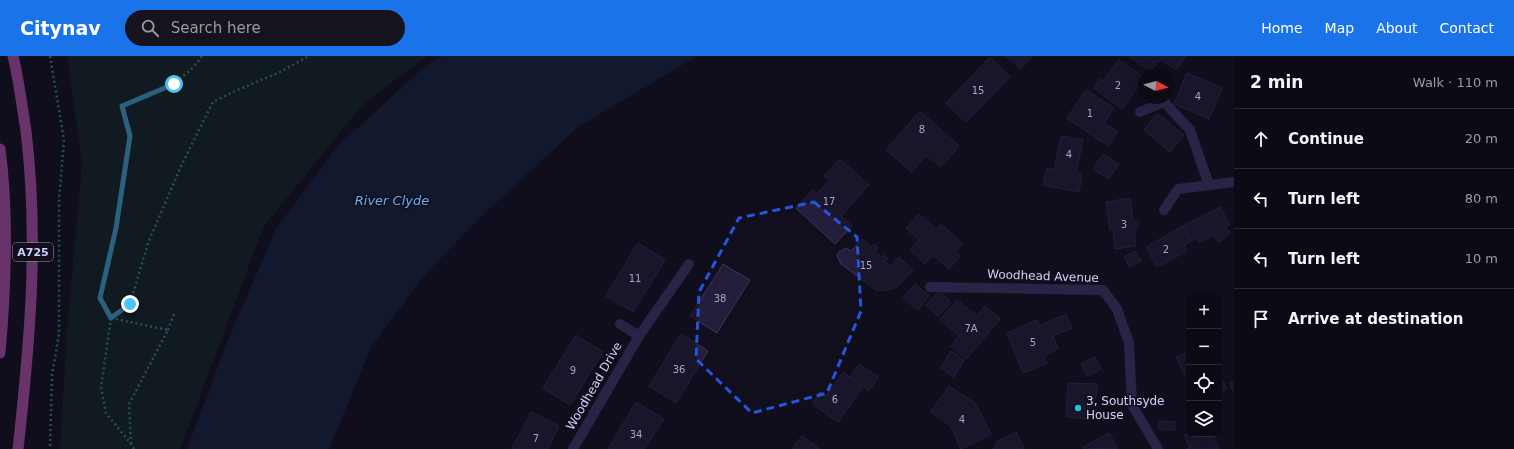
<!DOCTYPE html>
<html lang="en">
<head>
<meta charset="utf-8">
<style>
  body { margin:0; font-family:"DejaVu Sans",sans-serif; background:#16131f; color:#f1f3f6 }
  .controls { position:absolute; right:12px; bottom:12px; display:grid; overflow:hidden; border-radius:8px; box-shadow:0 4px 16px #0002 }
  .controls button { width:36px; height:36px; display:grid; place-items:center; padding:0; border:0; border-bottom:1px solid #2d2b35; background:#0d0a16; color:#f1f3f6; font:20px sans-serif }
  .compass { position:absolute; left:1138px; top:12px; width:36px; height:36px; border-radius:50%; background:#0d0a16; box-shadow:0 4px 16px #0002; rotate:97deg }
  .stop { position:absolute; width:12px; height:12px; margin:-9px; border:3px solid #4fc3f7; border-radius:50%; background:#fff }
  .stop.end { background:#4fc3f7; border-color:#fff; box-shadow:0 1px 4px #0008 }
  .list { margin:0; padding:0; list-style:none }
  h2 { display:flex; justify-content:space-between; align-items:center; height:52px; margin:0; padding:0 16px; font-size:17px }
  h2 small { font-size:13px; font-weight:400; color:#9a9aa1 }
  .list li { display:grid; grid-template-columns:26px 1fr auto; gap:12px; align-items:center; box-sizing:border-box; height:60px; padding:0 16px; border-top:1px solid #2d2b35 }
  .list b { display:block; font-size:15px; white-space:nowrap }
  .list em { font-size:13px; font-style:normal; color:#9a9aa1 }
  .icon { flex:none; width:22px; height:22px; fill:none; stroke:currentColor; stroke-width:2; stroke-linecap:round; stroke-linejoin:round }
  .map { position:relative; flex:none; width:1234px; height:393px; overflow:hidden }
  header { display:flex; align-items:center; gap:24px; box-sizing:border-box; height:56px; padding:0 20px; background:#1a73e8; color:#fff }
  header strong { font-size:19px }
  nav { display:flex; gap:22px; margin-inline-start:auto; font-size:14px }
  .search { width:280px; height:36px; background:#16131f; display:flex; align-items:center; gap:10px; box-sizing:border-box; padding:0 14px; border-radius:22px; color:#9a9aa1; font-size:15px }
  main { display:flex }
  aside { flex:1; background:#0d0a16 }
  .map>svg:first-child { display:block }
</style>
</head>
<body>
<header>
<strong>Citynav</strong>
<div class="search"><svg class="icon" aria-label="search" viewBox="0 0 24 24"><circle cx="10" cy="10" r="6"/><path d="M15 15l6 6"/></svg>Search here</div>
<nav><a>Home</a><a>Map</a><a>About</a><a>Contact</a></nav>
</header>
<main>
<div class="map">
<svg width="1234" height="393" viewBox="0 0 1234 393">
  <rect width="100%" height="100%" fill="#110e1d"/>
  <polygon fill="#122626" points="67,0 427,0 364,47 264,170 180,393 60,393 67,273 82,108"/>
  <polygon fill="#152541" points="442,0 697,0 578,71 487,155 428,215 372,289 329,393 187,393 228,284 276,173 337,91 424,11"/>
  <g fill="#241d3b" stroke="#3d3264">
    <polygon points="1005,0 1032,0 1021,13"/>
    <polygon points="1129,0 1186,0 1176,14 1161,3 1159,6 1157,4 1154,8 1156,9 1152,13 1150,12 1148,14"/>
    <polygon points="990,1 1010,21 966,66 946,47"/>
    <polygon points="1119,4 1144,22 1122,53 1094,32 1100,23 1103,25"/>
    <polygon points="1187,17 1222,32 1209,63 1174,48"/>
    <polygon points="1086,34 1114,52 1104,67 1118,76 1108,90 1067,62"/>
    <polygon points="920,55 959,90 941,111 926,99 912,116 886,94"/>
    <polygon points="1157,57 1184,79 1170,96 1144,74"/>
    <polygon points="1061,80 1083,84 1076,117 1082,118 1079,136 1043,129 1047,112 1054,114"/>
    <polygon points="1103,98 1119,108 1109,123 1093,113"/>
    <polygon points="840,103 869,129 841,160 852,170 835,188 796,152 813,134 817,138 829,125 824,120"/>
    <polygon points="1130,142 1133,164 1139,166 1137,172 1134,173 1136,190 1115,193 1113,174 1110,174 1106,146"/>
    <polygon points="1220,151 1230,169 1226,171 1229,176 1228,179 1221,185 1217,185 1214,179 1199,186 1197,182 1191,185 1183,170"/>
    <polygon points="919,158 936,173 941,168 963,188 955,195 960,200 949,213 933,199 925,208 910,194 919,184 906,172"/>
    <polygon points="1183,170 1191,185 1184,189 1187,195 1157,211 1146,191"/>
    <polygon points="862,183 871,191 874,188 878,192 875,195 882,202 884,199 888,203 885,206 890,210 899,201 913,214 898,230 893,233 877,235 841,208 837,200 839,196 846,192 851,195"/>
    <polygon points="638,187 665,204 633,256 606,240"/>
    <polygon points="1135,195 1141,205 1130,211 1124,201"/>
    <polygon points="723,208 750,224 717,277 690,260"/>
    <polygon points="915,228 929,240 918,254 903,242"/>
    <polygon points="939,235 951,246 938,260 926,249"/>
    <polygon points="957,244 977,260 985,250 1000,263 966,303 951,290 959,280 940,264"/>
    <polygon points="1066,258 1072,272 1053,280 1058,292 1044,300 1047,307 1023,317 1007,277 1037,264 1039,270"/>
    <polygon points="681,278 708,295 676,347 649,330"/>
    <polygon points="576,279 603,296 570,349 543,332"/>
    <polygon points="951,295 964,304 954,321 940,312"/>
    <polygon points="1189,295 1189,328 1176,301"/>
    <polygon points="1095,301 1101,313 1087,320 1081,308"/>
    <polygon points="859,308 878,321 869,335 850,321"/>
    <polygon points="843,316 863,331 838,366 815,350 813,346 820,336 826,340"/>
    <polygon points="1219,317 1227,333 1219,337"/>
    <polygon points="1234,325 1234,337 1229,327"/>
    <polygon points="1068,327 1097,328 1096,342 1090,342 1089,363 1066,361"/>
    <polygon points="949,330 975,347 991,378 961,393 950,369 931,356"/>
    <polygon points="636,346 664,363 644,393 608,393"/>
    <polygon points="531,356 559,370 548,393 512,393"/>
    <polygon points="1159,365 1176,366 1175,374 1158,373"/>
    <polygon points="1016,376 1024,393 992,393 996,391 996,386"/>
    <polygon points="1109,377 1118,393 1082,392"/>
    <polygon points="1189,377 1189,378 1201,378 1204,384 1213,380 1219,393 1186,393 1190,391 1184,379"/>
    <polygon points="802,380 820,393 792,393"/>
  </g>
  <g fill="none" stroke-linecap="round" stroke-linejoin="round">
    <g stroke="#3da19d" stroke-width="2.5" stroke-dasharray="2 3" stroke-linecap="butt">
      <polyline points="50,0 64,84 59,143 59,278 52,319 50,393"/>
      <polyline points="111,262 130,248 148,187 182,108 213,46 233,36 280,16 309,0"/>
      <polyline points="111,262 168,274 129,348 131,388"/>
      <polyline points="168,274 174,258"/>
      <path d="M 134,393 L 131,388 L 106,357 L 101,331 L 111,262 L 99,242 L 116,172 L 130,81 L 122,50 C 151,37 184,28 202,0"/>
    </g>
    <g stroke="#433f76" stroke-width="10">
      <polyline points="1164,42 1164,46 1190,74 1209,129"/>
      <polyline points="1140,56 1164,46"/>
      <polyline points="1164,154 1178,133 1234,126"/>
      <polyline points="930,231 1103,234 1117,253 1129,287 1132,349 1158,393"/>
      <polyline points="620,268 639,280"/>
      <polyline points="573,393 639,280 689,208"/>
    </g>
    <g stroke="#d260c4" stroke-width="11">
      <path d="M 13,0 C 19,25 22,50 26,75 C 39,183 30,285 18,393"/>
      <path d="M 0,93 C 9,160 6,230 0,297"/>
    </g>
  </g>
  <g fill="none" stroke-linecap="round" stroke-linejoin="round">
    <polyline stroke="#4fc3f7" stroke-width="5" points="130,248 111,262 100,242 116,172 130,80 122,50 174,28"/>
  </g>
  <path d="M0 0H1234V393H0ZM 814,146 L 857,181 L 861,255 L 827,337 L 752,357 L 696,303 L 699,236 L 739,162 Z" fill="#110e1d" fill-opacity=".55" fill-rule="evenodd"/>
  <path fill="none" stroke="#2655da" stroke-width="3" stroke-dasharray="8 5" stroke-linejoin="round" d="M 814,146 L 857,181 L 861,255 L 827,337 L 752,357 L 696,303 L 699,236 L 739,162 Z"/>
  <circle fill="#1dc2d8" stroke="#110e1d" stroke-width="1.5" cx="1078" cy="352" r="4"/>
  <g text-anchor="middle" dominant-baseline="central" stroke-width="3" stroke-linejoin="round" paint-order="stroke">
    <g font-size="10" fill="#aaa4ca">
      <text x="1118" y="29">2</text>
      <text x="978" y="34">15</text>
      <text x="1198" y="40">4</text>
      <text x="1090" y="57">1</text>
      <text x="922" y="73">8</text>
      <text x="1069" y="98">4</text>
      <text x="829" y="145">17</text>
      <text x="1124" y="168">3</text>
      <text x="1166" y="193">2</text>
      <text x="866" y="209">15</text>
      <text x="635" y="222">11</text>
      <text x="720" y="242">38</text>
      <text x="971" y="272">7A</text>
      <text x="1033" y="286">5</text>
      <text x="679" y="313">36</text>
      <text x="573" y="314">9</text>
      <text x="835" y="343">6</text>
      <text x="962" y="363">4</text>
      <text x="636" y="378">34</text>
      <text x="536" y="382">7</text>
    </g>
    <rect fill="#110e1d" stroke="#9b96b7" stroke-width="1" x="13" y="187" width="40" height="18" rx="3"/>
    <g font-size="11" font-weight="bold" fill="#d6d1f9">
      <text x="33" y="196">A725</text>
    </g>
    <g font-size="12" fill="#d6d1f9" stroke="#110e1d">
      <text transform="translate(1043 220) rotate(2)">Woodhead Avenue</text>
      <text transform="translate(594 330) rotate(-60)">Woodhead Drive</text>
    </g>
    <g font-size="12" fill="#d6d1f9" stroke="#110e1d" text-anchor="start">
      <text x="1086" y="345">3, Southsyde<tspan x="1086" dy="14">House</tspan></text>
    </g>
    <g font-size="13" font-style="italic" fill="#6caeeb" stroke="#110e1d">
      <text x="392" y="144">River Clyde</text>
    </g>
  </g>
</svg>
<div class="controls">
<button>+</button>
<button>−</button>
<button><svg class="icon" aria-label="locate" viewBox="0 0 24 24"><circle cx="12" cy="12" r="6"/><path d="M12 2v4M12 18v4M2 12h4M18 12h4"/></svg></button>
<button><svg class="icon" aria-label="layers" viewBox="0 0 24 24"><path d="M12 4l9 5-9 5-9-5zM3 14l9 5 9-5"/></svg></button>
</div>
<svg class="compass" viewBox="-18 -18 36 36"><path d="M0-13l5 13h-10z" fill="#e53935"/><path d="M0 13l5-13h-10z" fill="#9a9aa1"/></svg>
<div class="stop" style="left:174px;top:28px"></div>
<div class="stop end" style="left:130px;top:248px"></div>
</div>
<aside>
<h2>2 min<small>Walk · 110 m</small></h2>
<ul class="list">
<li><svg class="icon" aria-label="ahead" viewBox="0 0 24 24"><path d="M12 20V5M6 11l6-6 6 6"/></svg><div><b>Continue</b></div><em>20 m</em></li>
<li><svg class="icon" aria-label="left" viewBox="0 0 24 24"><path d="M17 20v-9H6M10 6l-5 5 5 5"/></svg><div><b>Turn left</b></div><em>80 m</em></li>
<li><svg class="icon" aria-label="left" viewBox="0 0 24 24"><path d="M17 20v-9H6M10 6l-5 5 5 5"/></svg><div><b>Turn left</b></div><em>10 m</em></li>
<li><svg class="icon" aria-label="arrive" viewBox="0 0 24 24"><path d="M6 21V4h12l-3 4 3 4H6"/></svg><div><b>Arrive at destination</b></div></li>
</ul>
</aside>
</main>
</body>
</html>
